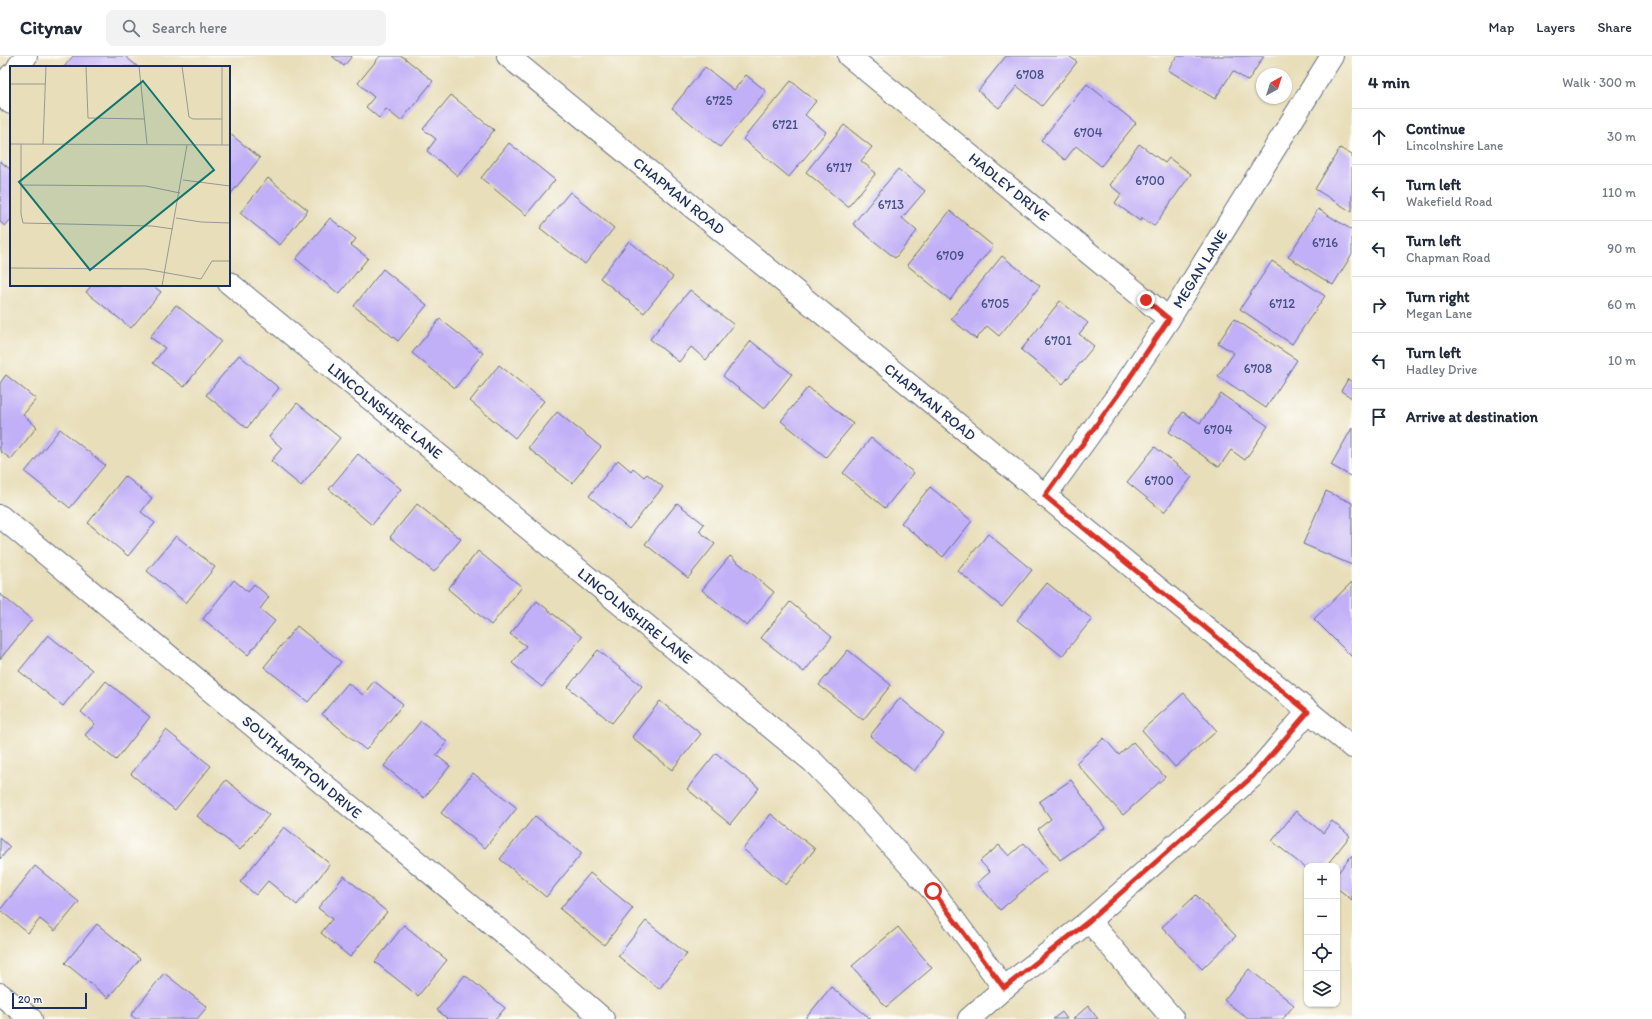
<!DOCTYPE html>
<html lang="en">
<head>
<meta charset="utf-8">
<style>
  body { margin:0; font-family:Itim,sans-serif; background:#f2f2f3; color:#1f2937 }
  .controls { position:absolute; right:12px; bottom:12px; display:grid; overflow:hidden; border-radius:8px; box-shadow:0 1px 3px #0004 }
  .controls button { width:36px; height:36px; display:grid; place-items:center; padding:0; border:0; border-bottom:1px solid #e0e1e3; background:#fff; color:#1f2937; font:20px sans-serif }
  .compass { position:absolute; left:1256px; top:12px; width:36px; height:36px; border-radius:50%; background:#fff; box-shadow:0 1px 3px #0004; rotate:39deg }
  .scale { position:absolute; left:12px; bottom:10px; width:75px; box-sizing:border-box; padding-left:4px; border:2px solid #1b2f5e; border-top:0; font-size:11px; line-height:14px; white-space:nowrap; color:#1b2f5e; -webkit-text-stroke:3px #fdfcf7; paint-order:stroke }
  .stop { position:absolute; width:12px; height:12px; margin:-9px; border:3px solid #d93025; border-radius:50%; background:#fff }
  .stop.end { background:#d93025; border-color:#fff; box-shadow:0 1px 4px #0008 }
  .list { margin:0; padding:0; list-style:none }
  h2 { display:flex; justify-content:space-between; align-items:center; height:52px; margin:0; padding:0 16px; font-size:17px }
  h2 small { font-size:13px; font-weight:400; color:#747a83 }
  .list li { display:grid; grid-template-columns:26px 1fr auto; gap:12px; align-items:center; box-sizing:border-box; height:56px; padding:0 16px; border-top:1px solid #e0e1e3 }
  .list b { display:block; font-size:15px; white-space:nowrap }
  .list p { margin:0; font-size:13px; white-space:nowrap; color:#747a83 }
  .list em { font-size:13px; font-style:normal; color:#747a83 }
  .icon { flex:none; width:22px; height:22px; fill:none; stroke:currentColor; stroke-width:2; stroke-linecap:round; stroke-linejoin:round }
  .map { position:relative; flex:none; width:1352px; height:963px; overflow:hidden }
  header { display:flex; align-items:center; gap:24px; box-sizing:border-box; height:56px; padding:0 20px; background:#fff; border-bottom:1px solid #e0e1e3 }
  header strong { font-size:19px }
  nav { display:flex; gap:22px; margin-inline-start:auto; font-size:14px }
  .search { width:280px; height:36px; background:#f2f2f3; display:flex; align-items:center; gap:10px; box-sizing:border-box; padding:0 14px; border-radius:8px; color:#747a83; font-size:15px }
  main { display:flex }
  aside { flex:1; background:#fff }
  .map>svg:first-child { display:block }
</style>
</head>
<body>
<header>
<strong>Citynav</strong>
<div class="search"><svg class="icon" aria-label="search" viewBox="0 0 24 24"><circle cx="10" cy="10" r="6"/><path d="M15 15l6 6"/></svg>Search here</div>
<nav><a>Map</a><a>Layers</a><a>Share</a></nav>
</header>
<main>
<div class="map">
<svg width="1352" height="963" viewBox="0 0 1352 963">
  <rect width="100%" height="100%" fill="#fdfcf7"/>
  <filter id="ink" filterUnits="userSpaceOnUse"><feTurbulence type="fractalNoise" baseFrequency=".025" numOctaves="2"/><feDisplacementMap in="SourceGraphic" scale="8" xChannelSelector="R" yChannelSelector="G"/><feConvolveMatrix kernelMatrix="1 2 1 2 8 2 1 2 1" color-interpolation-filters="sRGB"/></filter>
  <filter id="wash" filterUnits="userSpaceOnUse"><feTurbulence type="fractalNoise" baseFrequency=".012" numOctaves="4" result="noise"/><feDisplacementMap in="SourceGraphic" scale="16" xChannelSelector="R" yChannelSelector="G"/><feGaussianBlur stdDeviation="0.9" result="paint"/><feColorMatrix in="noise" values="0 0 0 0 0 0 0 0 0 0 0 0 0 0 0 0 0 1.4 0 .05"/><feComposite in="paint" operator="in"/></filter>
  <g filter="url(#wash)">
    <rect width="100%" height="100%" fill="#e8deb9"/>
    <g id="blocks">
      <g fill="#c1aff7">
        <polygon points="73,0 125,0 138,11 64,11"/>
        <polygon points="332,0 352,0 344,10"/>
        <polygon points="380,0 402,0 433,25 401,65 386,53 379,62 366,51 374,41 358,27"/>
        <polygon points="1006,0 1069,0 1077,6 1042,50 1017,30 999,52 978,35"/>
        <polygon points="1177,0 1264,0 1248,25 1233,15 1215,43 1168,14"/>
        <polygon points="705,11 734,34 746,19 766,35 720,91 672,52"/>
        <polygon points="791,25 816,45 805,59 826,76 789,121 743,83"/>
        <polygon points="1087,28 1136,67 1101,110 1076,90 1065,104 1041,84"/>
        <polygon points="451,39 494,74 458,120 427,95 436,83 423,73"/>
        <polygon points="844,69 872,91 861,105 876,117 848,151 806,116"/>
        <polygon points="229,77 260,102 229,140"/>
        <polygon points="509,87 555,124 526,159 481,122"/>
        <polygon points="1139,88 1165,107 1169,102 1191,118 1154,170 1142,162 1140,165 1115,147 1121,138 1110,129"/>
        <polygon points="1340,92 1352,99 1352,156 1315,133"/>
        <polygon points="0,105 11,114 11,163 5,170 0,166"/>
        <polygon points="898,113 925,135 902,162 917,175 895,202 853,168"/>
        <polygon points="268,122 308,154 280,189 240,157"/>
        <polygon points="570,136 614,172 585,208 540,172"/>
        <polygon points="1318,153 1352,174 1352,198 1333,229 1288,201"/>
        <polygon points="950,155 993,190 950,244 907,209"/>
        <polygon points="330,162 356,183 351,189 368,202 339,238 296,203"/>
        <polygon points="629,185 673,221 644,257 600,222"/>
        <polygon points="1002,200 1040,230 999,280 987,270 976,283 951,263"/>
        <polygon points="1272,205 1325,240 1292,288 1240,253"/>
        <polygon points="383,213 427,249 398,285 354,250"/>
        <polygon points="92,229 152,229 161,236 131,272 86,236"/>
        <polygon points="690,234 734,269 706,304 691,291 679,306 650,283"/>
        <polygon points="1060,245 1088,267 1079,278 1094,290 1063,328 1021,294"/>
        <polygon points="176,249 221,285 184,331 153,307 165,292 150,281"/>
        <polygon points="440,263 483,297 455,332 412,297"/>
        <polygon points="1234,263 1297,304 1266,352 1218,320 1234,297 1218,287"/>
        <polygon points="751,285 792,318 764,353 723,320"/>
        <polygon points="239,299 279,332 247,372 206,339"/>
        <polygon points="499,309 544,345 515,382 470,345"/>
        <polygon points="6,319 36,343 23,359 37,371 11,403 0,395 0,327"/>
        <polygon points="1348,323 1352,326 1352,342 1341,335"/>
        <polygon points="808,331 853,368 826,401 781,365"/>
        <polygon points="1221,338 1268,370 1245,404 1231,394 1219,411 1169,376 1183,356 1200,367"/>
        <polygon points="297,347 340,382 301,430 271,405 282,392 269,381"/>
        <polygon points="557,356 601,391 572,427 528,392"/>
        <polygon points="1352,372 1352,421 1331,409"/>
        <polygon points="60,373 105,409 70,452 25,416"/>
        <polygon points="871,382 914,417 885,452 843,417"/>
        <polygon points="1155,391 1192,421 1164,456 1127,426"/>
        <polygon points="358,398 401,433 372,469 329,433"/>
        <polygon points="618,404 631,415 633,412 644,421 647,418 663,431 629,473 589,440"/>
        <polygon points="125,420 152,442 141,456 155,467 128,500 88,467"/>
        <polygon points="930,431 972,465 943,501 901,467"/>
        <polygon points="1326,435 1352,447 1352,509 1303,488"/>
        <polygon points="677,447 704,468 699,475 715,488 688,522 645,488"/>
        <polygon points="417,448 461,483 434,516 390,481"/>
        <polygon points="988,478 1032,514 1002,551 958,515"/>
        <polygon points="176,480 215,511 186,547 147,515"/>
        <polygon points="478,495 522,531 491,569 448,533"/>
        <polygon points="730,500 774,536 747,570 702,534"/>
        <polygon points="234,524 248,536 254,528 269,541 260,553 275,565 248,599 203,563"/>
        <polygon points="1352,526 1352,601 1314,563"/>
        <polygon points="1047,527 1092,563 1062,600 1017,564"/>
        <polygon points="0,538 32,564 0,603"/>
        <polygon points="537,545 582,581 542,631 512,607 526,590 510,578"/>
        <polygon points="790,546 832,581 804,616 761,582"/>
        <polygon points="297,570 341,606 308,646 264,611"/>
        <polygon points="48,579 92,614 63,650 19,615"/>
        <polygon points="598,594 642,630 612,667 568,631"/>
        <polygon points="848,594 891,629 863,664 819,629"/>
        <polygon points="106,625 150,661 116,704 85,679 95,668 81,656"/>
        <polygon points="374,625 403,648 366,694 322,658 348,627 363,639"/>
        <polygon points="1184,637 1217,675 1175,711 1142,674"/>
        <polygon points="900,642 944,678 914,715 870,680"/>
        <polygon points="660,645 701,678 672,714 632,681"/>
        <polygon points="421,665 447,686 436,699 450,710 424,742 384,710"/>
        <polygon points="166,674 211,710 175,754 131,718"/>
        <polygon points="1104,682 1119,699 1133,686 1165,721 1123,759 1076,707"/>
        <polygon points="716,697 759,732 730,768 687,733"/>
        <polygon points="473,717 517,752 485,792 441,757"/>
        <polygon points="226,724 269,759 240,794 197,760"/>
        <polygon points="1071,724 1105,772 1060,804 1038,773 1051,763 1039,746"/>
        <polygon points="1296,755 1323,777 1332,765 1350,780 1326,810 1307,810 1307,813 1272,785"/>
        <polygon points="771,758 815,793 786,829 743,793"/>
        <polygon points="535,760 582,797 546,841 500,803"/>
        <polygon points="284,771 330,808 297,849 268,825 256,839 240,826"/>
        <polygon points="0,782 10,791 0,803"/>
        <polygon points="1024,787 1047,814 1000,854 977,827 990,816 980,805 999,789 1009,800"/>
        <polygon points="1352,799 1352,844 1337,832 1337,818"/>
        <polygon points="35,810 79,846 55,875 40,863 28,877 0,854"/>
        <polygon points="590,817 633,852 604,889 560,853"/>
        <polygon points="344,820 387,856 350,901 321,877 332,863 318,852"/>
        <polygon points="1196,839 1236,880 1202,913 1162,871"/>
        <polygon points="646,865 687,898 659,933 618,900"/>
        <polygon points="97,868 140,903 108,942 65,907"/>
        <polygon points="404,869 447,904 418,940 375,906"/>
        <polygon points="898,871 932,912 886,951 852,910"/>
        <polygon points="1249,913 1294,949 1283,963 1248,963 1224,944"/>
        <polygon points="164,917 207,951 197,963 136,963 131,959"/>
        <polygon points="465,919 505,952 496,963 448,963 437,954"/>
        <polygon points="831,931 871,963 805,963"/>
        <polygon points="1088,950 1098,963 1073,963"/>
        <polygon points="1062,956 1067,963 1053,963"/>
      </g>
    </g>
  </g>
  <g filter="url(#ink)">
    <use href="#blocks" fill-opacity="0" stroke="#636c7e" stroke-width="1"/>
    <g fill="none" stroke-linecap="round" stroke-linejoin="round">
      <g stroke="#636c7e" stroke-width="24">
        <g id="minor">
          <polyline points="508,0 1352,691"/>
          <polyline points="849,0 1169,263"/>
          <polyline points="18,11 26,0"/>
          <polyline points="0,33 11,19"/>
          <polyline points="0,38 11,47"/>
          <polyline points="229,227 813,706 865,760 933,835 1004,932"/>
          <polyline points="1045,440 1120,336 1169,263 1332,0"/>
          <polyline points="0,460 533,902 603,963"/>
          <polyline points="1089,865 1173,963"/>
          <polyline points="0,938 31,963"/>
          <polyline points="969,963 1004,932 1089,865 1252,721 1308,656"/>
        </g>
      </g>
      <use href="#minor" stroke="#fff" stroke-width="22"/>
    </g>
  </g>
  <g fill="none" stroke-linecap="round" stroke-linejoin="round" filter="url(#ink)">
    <polyline stroke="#d93025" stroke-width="5" points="933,835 1004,932 1089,865 1252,721 1308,656 1045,440 1120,336 1169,263 1146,244"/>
  </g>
  <g text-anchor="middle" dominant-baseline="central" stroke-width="3.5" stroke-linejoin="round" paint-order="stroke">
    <g font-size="13" fill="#444f84">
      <text x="1030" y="18">6708</text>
      <text x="719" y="44">6725</text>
      <text x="785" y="68">6721</text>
      <text x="1088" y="76">6704</text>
      <text x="839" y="111">6717</text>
      <text x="1150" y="124">6700</text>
      <text x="891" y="148">6713</text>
      <text x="1325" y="186">6716</text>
      <text x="950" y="199">6709</text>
      <text x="995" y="247">6705</text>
      <text x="1282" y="247">6712</text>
      <text x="1058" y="284">6701</text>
      <text x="1258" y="312">6708</text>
      <text x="1218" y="373">6704</text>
      <text x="1159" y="424">6700</text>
    </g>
    <g font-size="15" fill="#1b2f5e" stroke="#fdfcf7">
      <text transform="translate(1009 131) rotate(39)">HADLEY DRIVE</text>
      <text transform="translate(679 140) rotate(39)">CHAPMAN ROAD</text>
      <text transform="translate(1200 213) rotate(-58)">MEGAN LANE</text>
      <text transform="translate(930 346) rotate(39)">CHAPMAN ROAD</text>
      <text transform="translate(385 355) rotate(39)">LINCOLNSHIRE LANE</text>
      <text transform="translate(635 560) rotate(39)">LINCOLNSHIRE LANE</text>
      <text transform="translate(302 711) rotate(40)">SOUTHAMPTON DRIVE</text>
    </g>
  </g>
  <g transform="translate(10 10)">
    <rect width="220" height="220" fill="#e8deb9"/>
    <path fill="none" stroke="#969895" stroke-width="1" d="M 76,0 L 78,52 L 135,53M 129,0 L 137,78M 172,0 L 179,51 L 183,53 L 212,53M 0,18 L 36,18M 0,78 L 220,79M 11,78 L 11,148 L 13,157 L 142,160 L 163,163M 33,78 L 36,0M 212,79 L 212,0M 173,114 L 220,120M 11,119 L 136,120 L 170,127M 166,152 L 191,156 L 220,157M 0,202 L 135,203 L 191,213M 191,213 L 202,195 L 220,195M 152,220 L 177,79"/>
    <path fill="#0f766e" fill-opacity="0.15" stroke="#0f766e" stroke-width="2" d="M 133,15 L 204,104 L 80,204 L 9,116 Z"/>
    <rect width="220" height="220" fill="none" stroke="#1b2f5e" stroke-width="2"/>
  </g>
</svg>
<div class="controls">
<button>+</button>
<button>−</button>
<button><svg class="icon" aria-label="locate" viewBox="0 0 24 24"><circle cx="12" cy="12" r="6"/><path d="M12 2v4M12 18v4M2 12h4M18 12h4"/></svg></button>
<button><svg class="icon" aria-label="layers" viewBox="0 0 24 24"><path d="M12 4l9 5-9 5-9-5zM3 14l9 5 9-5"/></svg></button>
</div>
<svg class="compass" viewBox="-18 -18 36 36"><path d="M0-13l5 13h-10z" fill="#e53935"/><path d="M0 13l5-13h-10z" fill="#747a83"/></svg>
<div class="scale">20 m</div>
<div class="stop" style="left:933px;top:835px"></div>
<div class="stop end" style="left:1146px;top:244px"></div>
</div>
<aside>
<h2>4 min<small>Walk · 300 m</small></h2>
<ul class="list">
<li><svg class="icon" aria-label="ahead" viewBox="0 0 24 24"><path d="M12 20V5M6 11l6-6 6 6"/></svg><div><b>Continue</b><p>Lincolnshire Lane</p></div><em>30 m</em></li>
<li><svg class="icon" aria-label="left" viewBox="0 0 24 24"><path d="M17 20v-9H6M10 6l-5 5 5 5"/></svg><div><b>Turn left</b><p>Wakefield Road</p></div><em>110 m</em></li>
<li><svg class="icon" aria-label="left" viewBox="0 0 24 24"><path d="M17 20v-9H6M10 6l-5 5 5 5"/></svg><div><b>Turn left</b><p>Chapman Road</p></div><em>90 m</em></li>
<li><svg class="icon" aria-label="right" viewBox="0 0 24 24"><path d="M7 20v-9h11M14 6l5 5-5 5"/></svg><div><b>Turn right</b><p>Megan Lane</p></div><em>60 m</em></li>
<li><svg class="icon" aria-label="left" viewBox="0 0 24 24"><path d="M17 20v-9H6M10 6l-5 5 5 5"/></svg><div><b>Turn left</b><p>Hadley Drive</p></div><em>10 m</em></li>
<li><svg class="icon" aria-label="arrive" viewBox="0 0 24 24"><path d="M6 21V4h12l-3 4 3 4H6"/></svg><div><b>Arrive at destination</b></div></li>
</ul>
</aside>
</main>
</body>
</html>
